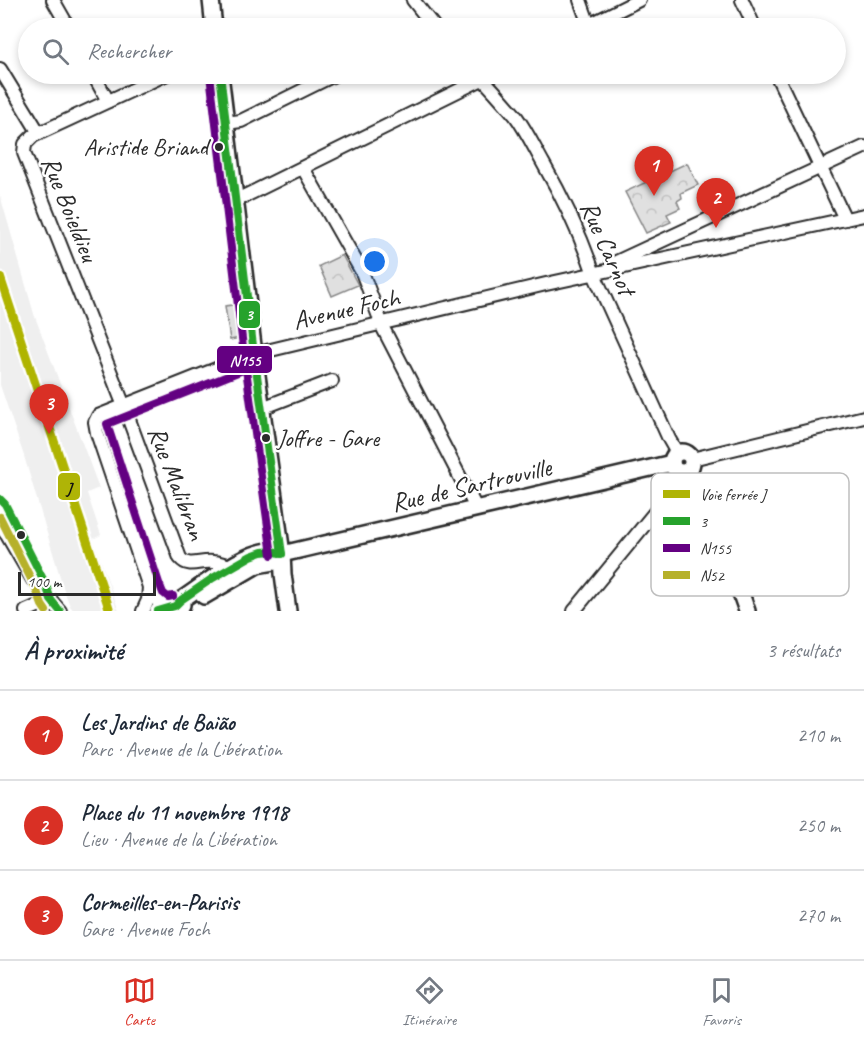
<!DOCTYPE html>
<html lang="fr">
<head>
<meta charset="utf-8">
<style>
  body { margin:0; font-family:Caveat,sans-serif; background:#f2f2f3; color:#1f2937 }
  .scale { position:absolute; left:18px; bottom:15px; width:138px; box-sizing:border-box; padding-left:6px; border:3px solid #2b2b2b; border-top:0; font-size:16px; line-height:21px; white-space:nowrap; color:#2b2b2b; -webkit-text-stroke:4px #fff; paint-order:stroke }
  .you { position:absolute; left:375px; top:262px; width:21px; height:21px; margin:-15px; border:4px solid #fff; border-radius:50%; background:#1a73e8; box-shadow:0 0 0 9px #1a73e833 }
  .badge { display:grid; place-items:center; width:39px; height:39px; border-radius:50%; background:#d93025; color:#fff; font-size:20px; font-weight:700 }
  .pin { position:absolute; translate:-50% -50px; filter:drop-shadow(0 2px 3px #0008) }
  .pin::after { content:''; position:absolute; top:32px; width:21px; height:18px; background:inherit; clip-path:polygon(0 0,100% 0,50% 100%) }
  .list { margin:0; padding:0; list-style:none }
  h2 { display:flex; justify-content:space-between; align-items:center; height:78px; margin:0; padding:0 24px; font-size:26px }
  h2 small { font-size:20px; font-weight:400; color:#747a83 }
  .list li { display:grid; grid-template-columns:39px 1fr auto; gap:18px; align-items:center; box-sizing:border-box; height:90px; padding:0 24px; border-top:2px solid #e0e1e3 }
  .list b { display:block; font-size:22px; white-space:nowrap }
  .list p { margin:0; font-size:20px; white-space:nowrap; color:#747a83 }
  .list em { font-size:20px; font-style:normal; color:#747a83 }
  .icon { flex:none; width:33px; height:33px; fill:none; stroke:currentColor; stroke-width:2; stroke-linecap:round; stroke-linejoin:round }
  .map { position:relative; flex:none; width:864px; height:611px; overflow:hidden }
  .search { position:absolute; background:#fff; box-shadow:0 3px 9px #0003; left:18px; right:18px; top:18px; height:66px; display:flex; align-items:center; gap:15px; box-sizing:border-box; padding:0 21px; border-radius:33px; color:#747a83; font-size:22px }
  .sheet { height:348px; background:#fff }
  nav { display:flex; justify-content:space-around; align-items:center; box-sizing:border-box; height:84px; border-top:2px solid #e0e1e3; background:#fff; font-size:16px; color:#747a83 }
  nav a { display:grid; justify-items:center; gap:3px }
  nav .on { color:#d93025 }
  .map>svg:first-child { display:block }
</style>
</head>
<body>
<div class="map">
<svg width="864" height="611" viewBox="0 0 864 611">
  <defs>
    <pattern id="park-crowns" width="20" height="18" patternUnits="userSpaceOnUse" patternTransform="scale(1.5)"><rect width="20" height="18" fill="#e0e0e0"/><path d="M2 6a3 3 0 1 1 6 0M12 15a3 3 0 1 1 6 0" fill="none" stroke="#c0c0c0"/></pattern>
  </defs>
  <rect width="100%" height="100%" fill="#fff"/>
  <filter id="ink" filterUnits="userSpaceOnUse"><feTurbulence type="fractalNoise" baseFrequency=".0167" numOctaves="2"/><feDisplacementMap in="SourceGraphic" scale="12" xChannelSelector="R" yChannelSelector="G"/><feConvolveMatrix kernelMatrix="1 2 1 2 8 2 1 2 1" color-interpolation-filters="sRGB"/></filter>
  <g filter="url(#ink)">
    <polygon fill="#efefef" points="0,195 34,314 99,488 87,493 101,535 93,539 119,611 74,611 70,606 64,590 24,456 0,385"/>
    <polygon fill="#e0e0e0" stroke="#868686" stroke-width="1.5" points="240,304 245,337 230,340 225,306"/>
    <g fill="url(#park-crowns)" stroke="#868686" stroke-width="1.5">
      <polygon points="687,163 698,185 681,193 682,198 677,201 680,208 667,214 671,222 646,233 625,192"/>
      <polygon points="342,255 358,285 332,296 319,266"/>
    </g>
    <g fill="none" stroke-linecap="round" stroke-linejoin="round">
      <g stroke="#2b2b2b" stroke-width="16">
        <g id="minor">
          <polyline points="53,0 69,28"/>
          <polyline points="413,0 435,28"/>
          <polyline points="580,0 589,25"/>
          <polyline points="742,0 755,28"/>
          <polyline points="583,28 639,0"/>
          <polyline points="0,69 39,133"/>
          <polyline points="93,74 108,101"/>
          <path d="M 167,74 L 33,136 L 25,144 L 24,153 L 124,406 L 180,558 C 189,569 200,560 213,562 C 219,562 225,565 232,566"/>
          <path d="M 478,74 C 491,87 503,101 515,115 C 526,130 534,147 543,163 C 563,198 581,236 594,274 L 669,439 L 677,453"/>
          <polyline points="776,74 845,219"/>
          <polyline points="226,123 241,121 336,74"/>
          <polyline points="303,168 362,272 384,330 476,508"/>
          <polyline points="236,198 245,196 492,74"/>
          <polyline points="612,264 864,147"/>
          <polyline points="262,408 332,381"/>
          <polyline points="692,459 864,417"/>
          <polyline points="0,526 7,535 33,580 60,611"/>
          <polyline points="733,571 788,549"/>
          <path d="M 166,608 C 157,603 154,596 149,587 L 97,433 L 95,422 L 98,416 L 254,354 L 546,284 L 864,215"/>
          <polyline points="26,611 51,600"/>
          <polyline points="143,611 148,600 149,587"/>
          <polyline points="574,611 678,484 682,472"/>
        </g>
      </g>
      <g stroke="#2b2b2b" stroke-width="20">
        <g id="major">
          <polyline points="211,0 214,28"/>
          <polyline points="220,74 254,354 282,554 283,574 288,611"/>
          <circle cx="682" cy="462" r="10"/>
          <polyline points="687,471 733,571 747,611"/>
          <polyline points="204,596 257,565 274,562 282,554"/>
          <path d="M 175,606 L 181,600 C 203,586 247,549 273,551 C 276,552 279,553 282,554 L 672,463"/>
          <polyline points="158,611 175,606 182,605"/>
        </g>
      </g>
      <use href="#minor" stroke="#fff" stroke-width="12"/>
      <use href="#major" stroke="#fff" stroke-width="15"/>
      <g stroke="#fff" stroke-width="12">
        <g id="bus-1">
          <polyline points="220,74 254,354 282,554"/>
          <polyline points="0,499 5,504 46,585 51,600 60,611"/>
          <polyline points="158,611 175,606 181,600 213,578 251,556 262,552 273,551 282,554"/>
        </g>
      </g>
      <g stroke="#fff" stroke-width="12">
        <g id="bus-2">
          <polyline points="210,75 244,355 272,555"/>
          <polyline points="173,596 168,597 163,593 159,583 107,424 258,364"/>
        </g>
      </g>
      <g stroke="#fff" stroke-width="12">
        <polyline id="bus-3" points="0,517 36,589 42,605 46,611"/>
      </g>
      <use href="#bus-1" stroke="#26a22c" stroke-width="8"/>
      <use href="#bus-2" stroke="#640082" stroke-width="8"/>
      <use href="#bus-3" stroke="#b6b12a" stroke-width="8"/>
      <g stroke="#fff" stroke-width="14">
        <polyline id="rail-1" points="0,277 110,611"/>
      </g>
      <use href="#rail-1" stroke="#afb406" stroke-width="9"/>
    </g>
  </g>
  <g fill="#2b2b2b" stroke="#fff" stroke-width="2">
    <circle cx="219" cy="147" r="5"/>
    <circle cx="266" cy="438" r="5"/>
    <circle cx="21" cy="535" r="5"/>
  </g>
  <g text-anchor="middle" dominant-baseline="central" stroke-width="5" stroke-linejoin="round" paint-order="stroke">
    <g font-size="24" fill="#2b2b2b" stroke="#fff" text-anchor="end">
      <text x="208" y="147">Aristide Briand</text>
      <text x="277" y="438" text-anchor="start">Joffre - Gare</text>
    </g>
    <g font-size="26" fill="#2b2b2b" stroke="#fff">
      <text transform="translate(70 209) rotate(68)">Rue Boieldieu</text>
      <text transform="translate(608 248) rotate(66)">Rue Carnot</text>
      <text transform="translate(346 309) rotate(-13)">Avenue Foch</text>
      <text transform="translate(177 483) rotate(69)">Rue Malibran</text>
      <text transform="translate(471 485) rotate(-13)">Rue de Sartrouville</text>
    </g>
  </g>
  <rect x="651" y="473" width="198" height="123" rx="9" fill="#fff" stroke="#bfbfbf" stroke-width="1.5"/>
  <rect x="663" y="490" width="27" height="8" fill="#afb406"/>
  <rect x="663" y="517" width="27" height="8" fill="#26a22c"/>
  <rect x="663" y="544" width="27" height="8" fill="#640082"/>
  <rect x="663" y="571" width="27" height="8" fill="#b6b12a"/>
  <g font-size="16" fill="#2b2b2b">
    <text x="700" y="500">Voie ferrée J</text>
    <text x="700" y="527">3</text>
    <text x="700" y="554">N155</text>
    <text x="700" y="581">N52</text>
  </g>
  <g stroke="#fff" stroke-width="2">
    <rect x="238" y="300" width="23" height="29" rx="6" fill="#26a22c"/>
    <rect x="216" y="345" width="57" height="29" rx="6" fill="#640082"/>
    <rect x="57" y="472" width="24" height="29" rx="6" fill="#afb406"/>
  </g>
  <g font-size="16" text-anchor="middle" font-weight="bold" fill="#fff">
    <text x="249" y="320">3</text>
    <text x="245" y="366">N155</text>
  </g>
  <g font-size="16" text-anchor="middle" font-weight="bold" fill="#111">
    <text x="69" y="493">J</text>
  </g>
</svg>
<div class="scale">100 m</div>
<div class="you"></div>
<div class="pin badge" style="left:654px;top:196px">1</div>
<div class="pin badge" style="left:716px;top:228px">2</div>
<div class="pin badge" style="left:49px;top:434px">3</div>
<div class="search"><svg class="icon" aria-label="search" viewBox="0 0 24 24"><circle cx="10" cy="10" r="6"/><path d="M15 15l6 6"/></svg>Rechercher</div>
</div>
<section class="sheet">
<h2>À proximité<small>3 résultats</small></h2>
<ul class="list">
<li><span class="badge">1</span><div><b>Les Jardins de Baião</b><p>Parc · Avenue de la Libération</p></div><em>210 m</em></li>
<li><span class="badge">2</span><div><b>Place du 11 novembre 1918</b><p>Lieu · Avenue de la Libération</p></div><em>250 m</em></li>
<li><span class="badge">3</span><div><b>Cormeilles-en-Parisis</b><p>Gare · Avenue Foch</p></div><em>270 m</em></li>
</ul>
</section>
<nav>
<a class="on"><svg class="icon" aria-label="map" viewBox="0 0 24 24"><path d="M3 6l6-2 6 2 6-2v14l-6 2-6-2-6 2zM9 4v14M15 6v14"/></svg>Carte</a>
<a><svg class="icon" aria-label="directions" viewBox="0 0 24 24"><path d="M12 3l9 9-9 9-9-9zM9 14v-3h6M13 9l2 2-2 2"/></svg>Itinéraire</a>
<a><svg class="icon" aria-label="saved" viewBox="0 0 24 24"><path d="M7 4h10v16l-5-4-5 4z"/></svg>Favoris</a>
</nav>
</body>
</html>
